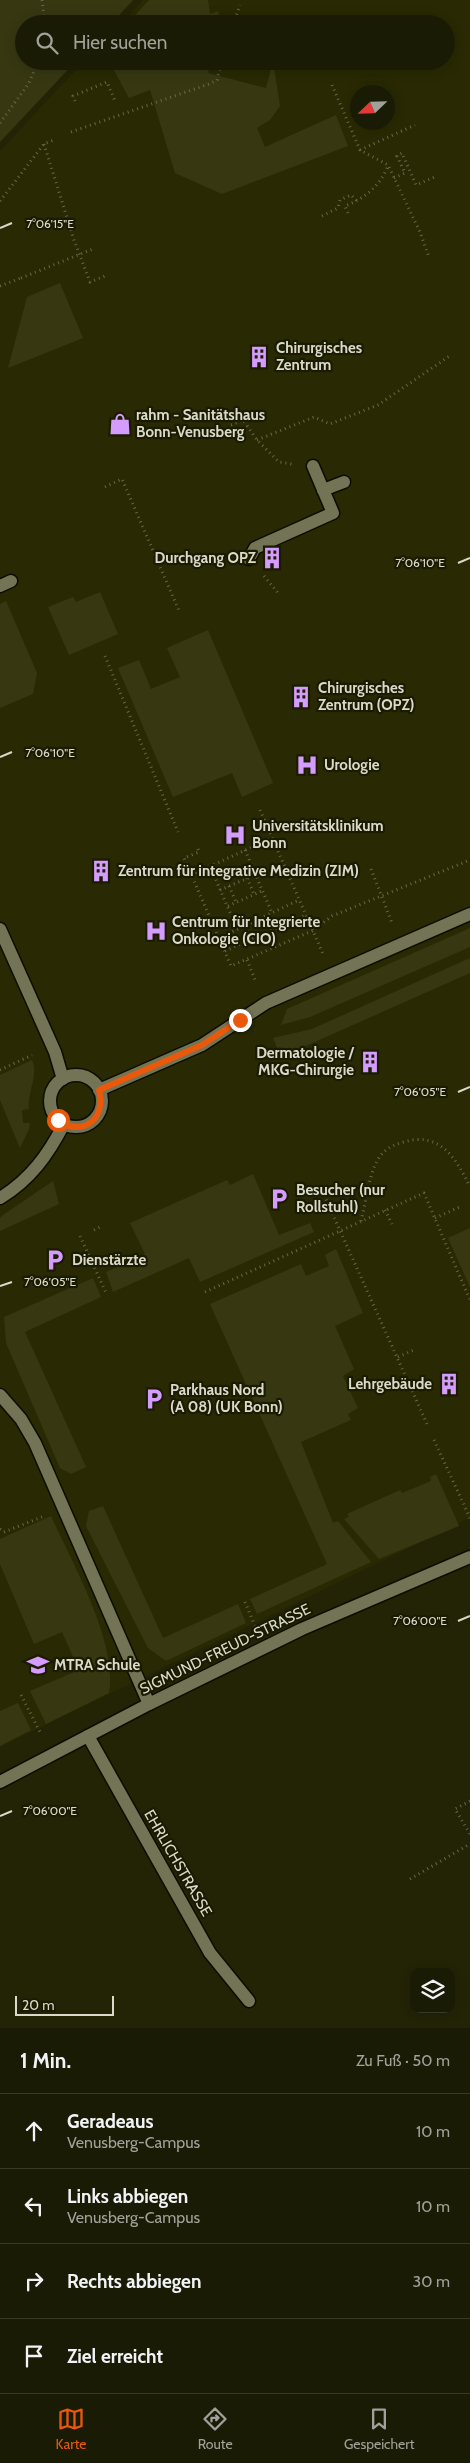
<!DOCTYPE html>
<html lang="de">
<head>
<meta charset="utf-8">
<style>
  body { margin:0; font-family:Cabin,sans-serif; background:#23240e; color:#f1f3f6 }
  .controls { position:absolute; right:15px; bottom:15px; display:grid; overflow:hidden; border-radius:10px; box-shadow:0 2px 12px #0003 }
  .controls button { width:45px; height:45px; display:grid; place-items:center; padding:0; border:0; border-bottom:1px solid #383926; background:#1a1b04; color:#f1f3f6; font:25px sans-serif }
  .compass { position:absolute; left:350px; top:85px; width:45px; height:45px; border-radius:50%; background:#1a1b04; box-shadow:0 2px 12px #0003; rotate:247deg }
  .scale { position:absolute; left:15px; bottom:12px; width:99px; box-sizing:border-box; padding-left:5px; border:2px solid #d9dac9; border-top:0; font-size:14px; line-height:18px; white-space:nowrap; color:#d9dac9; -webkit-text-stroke:4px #1a1b00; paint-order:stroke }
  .stop { position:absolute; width:15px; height:15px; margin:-11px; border:4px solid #ea580c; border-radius:50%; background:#fff }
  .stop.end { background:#ea580c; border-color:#fff; box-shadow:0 1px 5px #0008 }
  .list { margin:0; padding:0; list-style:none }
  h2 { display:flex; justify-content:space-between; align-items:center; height:65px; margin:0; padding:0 20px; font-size:21px }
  h2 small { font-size:16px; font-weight:400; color:#9fa19a }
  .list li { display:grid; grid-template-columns:32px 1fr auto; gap:15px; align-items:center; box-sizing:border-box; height:75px; padding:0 20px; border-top:1px solid #383926 }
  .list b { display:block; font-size:19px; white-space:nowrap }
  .list p { margin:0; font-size:16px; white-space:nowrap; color:#9fa19a }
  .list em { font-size:16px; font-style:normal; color:#9fa19a }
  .icon { flex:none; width:28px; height:28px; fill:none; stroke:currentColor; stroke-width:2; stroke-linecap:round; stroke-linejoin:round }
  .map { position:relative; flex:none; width:470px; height:2028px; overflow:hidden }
  .search { position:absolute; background:#1a1b04; box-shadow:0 2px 12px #0003; left:15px; right:15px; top:15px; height:55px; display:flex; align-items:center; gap:12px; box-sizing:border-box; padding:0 18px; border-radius:28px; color:#9fa19a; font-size:19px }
  .sheet { height:365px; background:#1a1b04 }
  nav { display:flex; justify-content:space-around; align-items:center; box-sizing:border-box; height:70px; border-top:1px solid #383926; background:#1a1b04; font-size:14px; color:#9fa19a }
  nav a { display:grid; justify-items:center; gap:2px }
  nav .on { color:#ea580c }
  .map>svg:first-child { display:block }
</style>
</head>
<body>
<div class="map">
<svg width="470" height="2028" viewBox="0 0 470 2028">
  <rect width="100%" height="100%" fill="#232406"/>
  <path fill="#292a03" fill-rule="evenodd" d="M 143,0 L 470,0 L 470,1518 L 0,1747 L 0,151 L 84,61 L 446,61 L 446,24 L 120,24 ZM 358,92 L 388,92 L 388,122 L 358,122 Z"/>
  <g fill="#373812">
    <polygon points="0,0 133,0 111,24 24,24 24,61 76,61 0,142"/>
    <polygon points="149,0 208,0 210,14 218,11 221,24 127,24"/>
    <polygon points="109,61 211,61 208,73 266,88 273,61 280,106 270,120 257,128 265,147 336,115 348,146 222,194 175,173 150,90 129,98"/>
    <polygon points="60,283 83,338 8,368 27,297"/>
    <polygon points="100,592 118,634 69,655 48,607 73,597 76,602"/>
    <polygon points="6,601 37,673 33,694 0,708 0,604"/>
    <polygon points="208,630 273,783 242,797 232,773 173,797 118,668 139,660 151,689 180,677 167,648"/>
    <polygon points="470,928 470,947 310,1017 281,1025 287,1009"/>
    <polygon points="470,958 470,973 281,1057 273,1038 312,1029"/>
    <path d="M 32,1060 C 39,1075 27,1092 29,1109 L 22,1110 L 23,1123 L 30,1123 L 29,1129 L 20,1148 L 0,1100 L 0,1075 Z"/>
    <polygon points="253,1174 279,1235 310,1223 314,1232 200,1282 189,1258 113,1292 106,1272 145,1254 130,1223 227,1180 230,1185"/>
    <polygon points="53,1181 59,1204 0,1231 0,1218 3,1215"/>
    <polygon points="470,1228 470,1287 448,1238"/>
    <polygon points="336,1249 363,1313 335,1326 354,1369 343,1376 358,1408 348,1414 351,1420 301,1442 333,1523 338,1521 371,1562 257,1614 250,1599 327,1564 210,1304 301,1264 306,1276 329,1266 325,1255"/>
    <polygon points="93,1278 101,1297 25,1332 86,1467 71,1474 60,1468 6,1343 4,1317"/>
    <polygon points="436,1474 459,1526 379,1559 344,1519 349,1517 347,1514 400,1490 402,1493 431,1481 430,1477"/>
    <polygon points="103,1506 163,1638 238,1604 246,1623 166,1661 148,1648 86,1526 89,1511"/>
    <path d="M 51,1516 C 72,1563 118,1642 109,1693 L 46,1724 L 30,1691 L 79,1670 L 62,1632 L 34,1644 L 0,1564 L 0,1539 Z"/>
    <polygon points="18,1703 31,1730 0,1746 0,1711"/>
  </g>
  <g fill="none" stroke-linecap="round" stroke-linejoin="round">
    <g stroke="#0d0d00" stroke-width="15">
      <g id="service">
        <polyline points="323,490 344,482"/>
        <polyline points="249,559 255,548 333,513 313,466"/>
        <polyline points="0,586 11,581"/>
        <polyline points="0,929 55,1052 63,1079"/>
        <circle cx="76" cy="1101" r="26"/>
        <polyline points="99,1090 202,1045 266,1003 470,914"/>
        <path d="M 0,1198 C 30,1180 48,1155 64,1124"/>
        <polyline points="0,1395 21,1419 35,1443 149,1704"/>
      </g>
    </g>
    <g stroke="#0d0d00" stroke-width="15">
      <g id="minor">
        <polyline points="88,1736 210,1953 249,2001"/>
        <polyline points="0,1782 149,1704 302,1629 470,1557"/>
      </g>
    </g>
    <g stroke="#66674e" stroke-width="3" stroke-dasharray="1 4" stroke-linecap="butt">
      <polyline points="42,0 45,24"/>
      <polyline points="233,24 240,5"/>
      <polyline points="332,85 360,150 388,165 420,232 429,257"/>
      <polyline points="75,101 73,96 107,82 115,101"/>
      <polyline points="0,123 29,83 38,61"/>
      <polyline points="71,132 209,84 217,80 222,61"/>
      <polyline points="44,144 74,240 90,282 105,276"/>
      <polyline points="360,150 415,125"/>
      <polyline points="394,178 405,173 397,156 402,153 416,185 437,176"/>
      <polyline points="0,201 44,144 54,140"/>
      <path d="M 348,213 L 345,206 C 364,199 380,186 388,166"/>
      <polyline points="322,216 338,208 340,200 351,195 357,201"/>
      <polyline points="0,286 21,278"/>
      <polyline points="231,425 243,420 257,440 279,462 292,464"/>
      <polyline points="257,440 314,417 330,424 378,405 451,355"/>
      <polyline points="105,487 122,479 180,613"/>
      <polyline points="264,576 279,594"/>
      <polyline points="105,656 178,832"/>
      <polyline points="260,810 323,954"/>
      <polyline points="198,849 199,852 184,858 231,966 312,931 332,916 470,860"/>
      <polyline points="245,850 272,913"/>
      <polyline points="210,866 237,929"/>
      <polyline points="371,869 392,923"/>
      <polyline points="191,875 272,838"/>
      <polyline points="247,878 254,894"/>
      <polyline points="229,886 236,902"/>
      <polyline points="220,890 255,875"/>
      <polyline points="228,906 262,891"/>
      <polyline points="219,938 299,900"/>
      <polyline points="225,951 306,915"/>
      <polyline points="247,960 256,982"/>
      <polyline points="0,1070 32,1055"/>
      <polyline points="324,1195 427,1424"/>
      <polyline points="385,1210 392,1224"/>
      <polyline points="435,1218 462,1206"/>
      <path d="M 361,1221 C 366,1202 368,1179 377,1161 C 383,1150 392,1145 404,1142 C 439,1131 456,1158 469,1185"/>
      <polyline points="94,1230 100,1227"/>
      <polyline points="80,1236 107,1295"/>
      <polyline points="205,1292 424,1193 470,1300"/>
      <polyline points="398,1357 414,1350"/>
      <polyline points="434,1440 470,1518"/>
      <polyline points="0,1529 4,1532 42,1517"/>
      <polyline points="245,1602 255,1626"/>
      <polyline points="21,1695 41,1734"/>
      <polyline points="470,1801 455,1809 470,1834"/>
      <polyline points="410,1879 470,1844"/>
    </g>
    <use href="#service" stroke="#727455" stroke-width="12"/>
    <use href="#minor" stroke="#727455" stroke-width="12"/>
    <polyline stroke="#66674e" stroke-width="3" stroke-dasharray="1 4" stroke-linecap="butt" points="21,278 93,249"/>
  </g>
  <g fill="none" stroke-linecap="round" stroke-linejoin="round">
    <path stroke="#ea580c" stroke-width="6" d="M 58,1120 C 82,1138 107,1119 99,1090 L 202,1045 L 240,1020"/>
  </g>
  <path fill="none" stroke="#d9dac9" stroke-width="2" d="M 0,228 L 12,223M 458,563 L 470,558M 0,757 L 12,752M 458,1092 L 470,1087M 0,1286 L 12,1282M 458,1621 L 470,1616M 0,1816 L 12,1811"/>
  <defs>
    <g id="building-bare" transform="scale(1.725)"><path d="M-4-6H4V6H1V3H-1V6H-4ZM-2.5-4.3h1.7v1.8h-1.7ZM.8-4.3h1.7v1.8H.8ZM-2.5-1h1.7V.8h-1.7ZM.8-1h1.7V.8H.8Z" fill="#d49cfc" stroke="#1a1b00" stroke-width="2.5" paint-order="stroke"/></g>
    <g id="shop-bare" transform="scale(1.725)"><path d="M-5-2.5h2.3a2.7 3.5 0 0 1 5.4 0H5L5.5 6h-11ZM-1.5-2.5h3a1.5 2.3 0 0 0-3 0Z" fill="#d49cfc" stroke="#1a1b00" stroke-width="2.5" paint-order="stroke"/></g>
    <g id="hospital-bare" transform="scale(1.725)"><path d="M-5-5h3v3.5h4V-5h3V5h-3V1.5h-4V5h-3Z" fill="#d49cfc" stroke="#1a1b00" stroke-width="2.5" paint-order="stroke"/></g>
    <g id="parking-bare" transform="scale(1.725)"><path d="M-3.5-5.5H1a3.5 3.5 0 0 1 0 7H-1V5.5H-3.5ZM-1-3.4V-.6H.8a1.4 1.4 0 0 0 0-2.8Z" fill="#d49cfc" stroke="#1a1b00" stroke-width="2.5" paint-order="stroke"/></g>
    <g id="school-bare" transform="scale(1.725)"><path d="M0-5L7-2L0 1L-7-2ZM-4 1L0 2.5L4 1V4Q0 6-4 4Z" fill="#d49cfc" stroke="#1a1b00" stroke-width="2.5" paint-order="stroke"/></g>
  </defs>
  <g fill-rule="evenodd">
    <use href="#building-bare" x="259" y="357"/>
    <use href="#shop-bare" x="120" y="424"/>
    <use href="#building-bare" x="272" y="558"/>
    <use href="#building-bare" x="301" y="697"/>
    <use href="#hospital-bare" x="307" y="765"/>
    <use href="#hospital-bare" x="235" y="835"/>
    <use href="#building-bare" x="101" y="871"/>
    <use href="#hospital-bare" x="156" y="931"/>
    <use href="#building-bare" x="370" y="1062"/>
    <use href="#parking-bare" x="279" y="1199"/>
    <use href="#parking-bare" x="55" y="1260"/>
    <use href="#building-bare" x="449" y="1384"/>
    <use href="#parking-bare" x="154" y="1399"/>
    <use href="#school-bare" x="38" y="1665"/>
  </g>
  <g text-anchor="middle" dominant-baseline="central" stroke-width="4.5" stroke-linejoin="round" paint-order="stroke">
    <g font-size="15" font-weight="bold" fill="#d9dac9" stroke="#1a1b00" text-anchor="start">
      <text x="276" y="348">Chirurgisches<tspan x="276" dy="17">Zentrum</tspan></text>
      <text x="136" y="415">rahm - Sanitätshaus<tspan x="136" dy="17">Bonn-Venusberg</tspan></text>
      <text x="256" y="558" text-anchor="end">Durchgang OPZ</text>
      <text x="318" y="688">Chirurgisches<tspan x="318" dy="17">Zentrum (OPZ)</tspan></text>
      <text x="324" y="765">Urologie</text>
      <text x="252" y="826">Universitätsklinikum<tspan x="252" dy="17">Bonn</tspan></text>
      <text x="118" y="871">Zentrum für integrative Medizin (ZIM)</text>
      <text x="172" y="922">Centrum für Integrierte<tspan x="172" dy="17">Onkologie (CIO)</tspan></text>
      <text x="354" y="1053" text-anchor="end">Dermatologie /<tspan x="354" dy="17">MKG-Chirurgie</tspan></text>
      <text x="296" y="1190">Besucher (nur<tspan x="296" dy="17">Rollstuhl)</tspan></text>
      <text x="72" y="1260">Dienstärzte</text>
      <text x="432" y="1384" text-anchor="end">Lehrgebäude</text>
      <text x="170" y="1390">Parkhaus Nord<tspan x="170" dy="17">(A 08) (UK Bonn)</tspan></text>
      <text x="54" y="1665">MTRA Schule</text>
    </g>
    <g font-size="15" fill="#d9dac9" stroke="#1a1b00">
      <text transform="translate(225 1649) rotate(-26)">SIGMUND-FREUD-STRASSE</text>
      <text transform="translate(178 1863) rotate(60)">EHRLICHSTRASSE</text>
    </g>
  </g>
  <g font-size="12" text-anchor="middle" fill="#d9dac9" stroke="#1a1b00" stroke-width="4.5" stroke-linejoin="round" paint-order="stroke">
    <text x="50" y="228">7°06'15"E</text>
    <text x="420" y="567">7°06'10"E</text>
    <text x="50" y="757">7°06'10"E</text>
    <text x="420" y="1096">7°06'05"E</text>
    <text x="50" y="1286">7°06'05"E</text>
    <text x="420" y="1625">7°06'00"E</text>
    <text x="50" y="1815">7°06'00"E</text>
  </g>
</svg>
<div class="controls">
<button><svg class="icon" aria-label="layers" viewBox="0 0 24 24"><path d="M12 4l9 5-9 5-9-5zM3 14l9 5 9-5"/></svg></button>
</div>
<svg class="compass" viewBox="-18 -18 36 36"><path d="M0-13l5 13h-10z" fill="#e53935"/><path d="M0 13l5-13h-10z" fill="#9fa19a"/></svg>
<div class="scale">20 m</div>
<div class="stop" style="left:58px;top:1120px"></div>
<div class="stop end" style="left:240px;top:1020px"></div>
<div class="search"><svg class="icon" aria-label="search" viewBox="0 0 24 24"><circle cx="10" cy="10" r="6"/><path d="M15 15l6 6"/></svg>Hier suchen</div>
</div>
<section class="sheet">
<h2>1 Min.<small>Zu Fuß · 50 m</small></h2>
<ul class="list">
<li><svg class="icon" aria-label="ahead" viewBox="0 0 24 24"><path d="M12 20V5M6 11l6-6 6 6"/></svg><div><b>Geradeaus</b><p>Venusberg-Campus</p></div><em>10 m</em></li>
<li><svg class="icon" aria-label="left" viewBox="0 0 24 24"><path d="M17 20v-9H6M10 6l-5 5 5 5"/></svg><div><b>Links abbiegen</b><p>Venusberg-Campus</p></div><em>10 m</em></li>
<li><svg class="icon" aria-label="right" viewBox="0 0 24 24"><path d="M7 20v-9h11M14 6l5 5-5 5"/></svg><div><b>Rechts abbiegen</b></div><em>30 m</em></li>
<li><svg class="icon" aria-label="arrive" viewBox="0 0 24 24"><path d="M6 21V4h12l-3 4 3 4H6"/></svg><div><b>Ziel erreicht</b></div></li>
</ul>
</section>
<nav>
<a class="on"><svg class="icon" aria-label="map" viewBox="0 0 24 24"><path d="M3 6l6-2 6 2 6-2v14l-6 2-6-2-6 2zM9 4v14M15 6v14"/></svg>Karte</a>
<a><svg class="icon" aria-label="directions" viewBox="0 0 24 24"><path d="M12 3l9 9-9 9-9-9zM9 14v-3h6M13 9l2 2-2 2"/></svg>Route</a>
<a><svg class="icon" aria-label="saved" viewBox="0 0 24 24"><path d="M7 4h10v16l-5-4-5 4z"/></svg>Gespeichert</a>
</nav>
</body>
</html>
